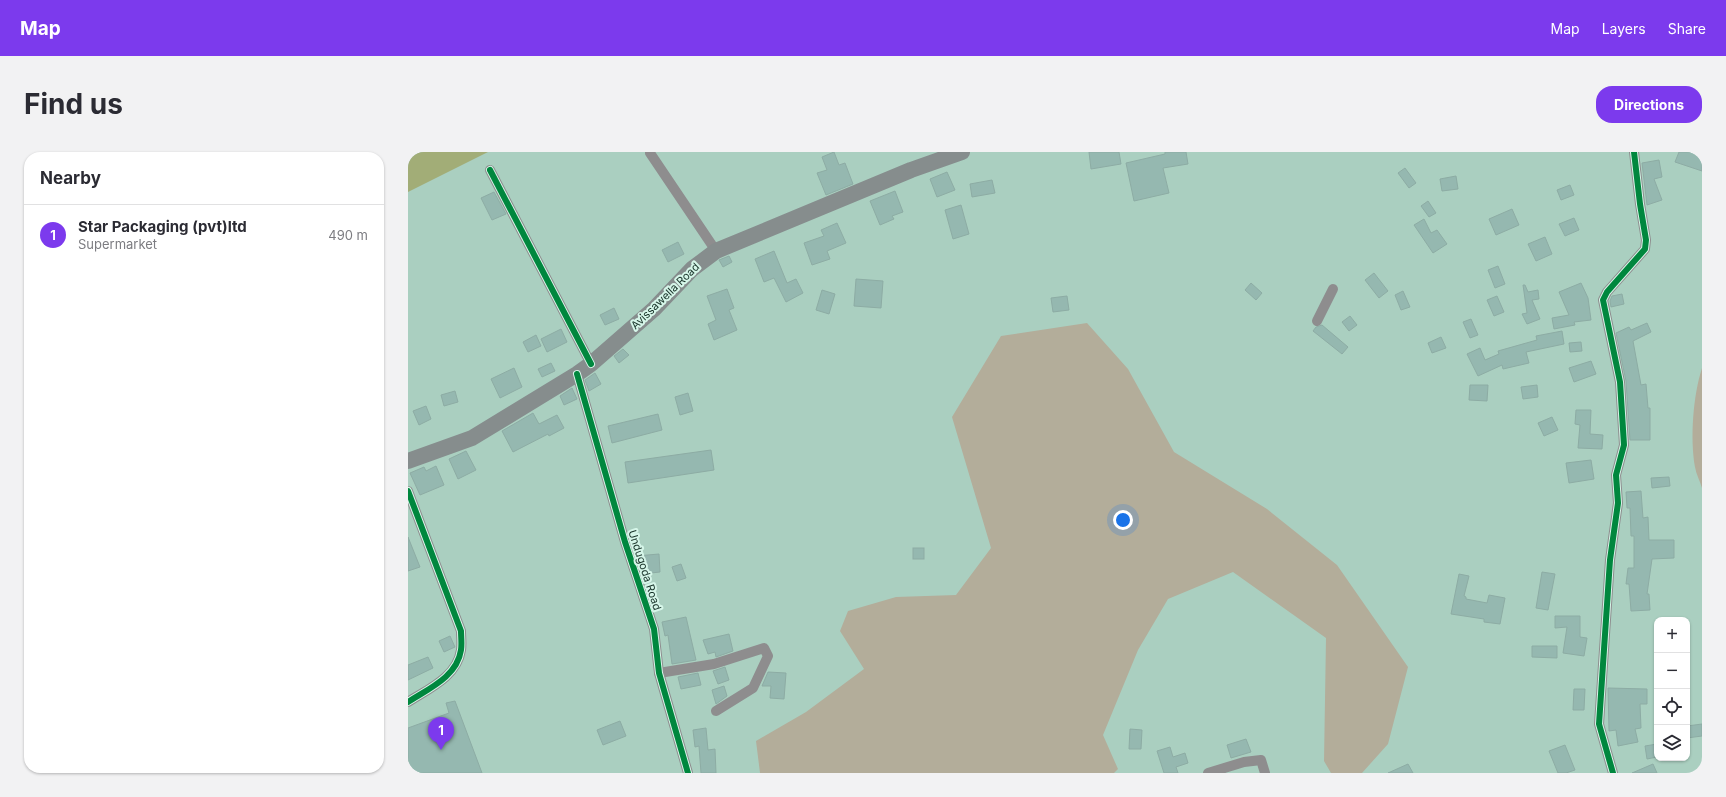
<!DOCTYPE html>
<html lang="en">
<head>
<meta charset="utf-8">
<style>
  body { margin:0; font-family:Inter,sans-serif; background:#f2f2f3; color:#2b2b33 }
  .controls { position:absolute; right:12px; bottom:12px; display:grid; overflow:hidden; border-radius:8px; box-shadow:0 1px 3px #0004 }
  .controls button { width:36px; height:36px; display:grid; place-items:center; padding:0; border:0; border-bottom:1px solid #e1e1e2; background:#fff; color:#2b2b33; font:20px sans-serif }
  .you { position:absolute; left:715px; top:368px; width:14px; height:14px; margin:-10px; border:3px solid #fff; border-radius:50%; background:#1a73e8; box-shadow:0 0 0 6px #1a73e833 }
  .badge { display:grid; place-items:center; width:26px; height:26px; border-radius:50%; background:#7c3aed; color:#fff; font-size:13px; font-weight:700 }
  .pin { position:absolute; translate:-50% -33px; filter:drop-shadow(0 1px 2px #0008) }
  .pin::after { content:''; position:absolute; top:21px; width:14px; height:12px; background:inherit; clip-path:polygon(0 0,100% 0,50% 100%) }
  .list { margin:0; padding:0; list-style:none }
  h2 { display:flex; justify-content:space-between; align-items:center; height:52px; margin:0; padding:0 16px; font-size:17px }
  h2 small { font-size:13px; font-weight:400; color:#7c7c81 }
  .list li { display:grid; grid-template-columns:26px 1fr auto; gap:12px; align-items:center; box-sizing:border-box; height:60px; padding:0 16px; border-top:1px solid #e1e1e2 }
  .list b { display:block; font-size:15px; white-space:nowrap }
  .list p { margin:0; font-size:13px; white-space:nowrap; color:#7c7c81 }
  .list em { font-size:13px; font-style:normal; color:#7c7c81 }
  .icon { flex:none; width:22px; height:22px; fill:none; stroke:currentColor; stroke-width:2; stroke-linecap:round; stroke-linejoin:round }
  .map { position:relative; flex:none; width:1294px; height:621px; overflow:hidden; border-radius:16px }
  header { display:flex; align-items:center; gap:24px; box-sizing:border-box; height:56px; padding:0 20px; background:#7c3aed; color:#fff }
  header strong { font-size:19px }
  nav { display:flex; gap:22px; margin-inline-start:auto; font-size:14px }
  .intro { display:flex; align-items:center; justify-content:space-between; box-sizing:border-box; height:96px; padding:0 24px }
  h1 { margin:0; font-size:28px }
  .button { padding:10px 18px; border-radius:16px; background:#7c3aed; color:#fff; font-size:14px; font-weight:700 }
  main { display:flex; gap:24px; padding:0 24px }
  aside { flex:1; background:#fff; border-radius:16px; box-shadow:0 1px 3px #0004 }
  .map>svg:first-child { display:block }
</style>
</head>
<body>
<header>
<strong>Map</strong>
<nav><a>Map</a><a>Layers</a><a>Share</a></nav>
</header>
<div class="intro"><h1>Find us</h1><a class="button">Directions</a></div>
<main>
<aside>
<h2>Nearby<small></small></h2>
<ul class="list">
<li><span class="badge">1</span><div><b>Star Packaging (pvt)ltd</b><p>Supermarket</p></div><em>490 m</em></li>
</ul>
</aside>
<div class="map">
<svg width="1294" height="621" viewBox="0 0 1294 621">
  <rect width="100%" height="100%" fill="#aacfc0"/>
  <g fill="#b3ad9a">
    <polygon points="679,171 720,217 766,300 859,357 929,413 1000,515 980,592 954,621 923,621 916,609 918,486 825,420 760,447 730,498 695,583 710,617 706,621 352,621 348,589 398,560 456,517 432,479 440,459 488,445 548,443 583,396 544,265 593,184"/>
    <path d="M 1294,216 L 1294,336 C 1292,329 1288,322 1287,315 C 1282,286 1285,244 1294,216 Z"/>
  </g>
  <polygon fill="#a2ad77" points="0,0 80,0 0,40"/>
  <g fill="#95b8b0" stroke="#8daca4">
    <polygon points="426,0 431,13 437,11 445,32 418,43 409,21 419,18 414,5"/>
    <polygon points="681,0 711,0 713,12 683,17"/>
    <polygon points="757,0 778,0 780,12 755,16 761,41 726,49 718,11 757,2"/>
    <polygon points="1271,0 1294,0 1294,19 1267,10"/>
    <polygon points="1251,8 1254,25 1246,27 1254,48 1239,53 1234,11"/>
    <polygon points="997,16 1008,31 1001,36 990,21"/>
    <polygon points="539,20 547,38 529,45 522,27"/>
    <polygon points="1048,24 1050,37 1034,39 1032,27"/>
    <polygon points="584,28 587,41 564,45 562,32"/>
    <polygon points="1162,33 1166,43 1153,48 1149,38"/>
    <polygon points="487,39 495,60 484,64 486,67 472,73 462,49"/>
    <polygon points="86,40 98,62 84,68 73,46"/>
    <polygon points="1020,49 1028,61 1021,65 1013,54"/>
    <polygon points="553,53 561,82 545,87 537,58"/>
    <polygon points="1104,57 1111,73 1088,83 1081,67"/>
    <polygon points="1166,66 1171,78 1157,84 1151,72"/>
    <polygon points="1016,67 1023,81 1029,78 1039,92 1025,101 1006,73"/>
    <polygon points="429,71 438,91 419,99 422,107 404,113 396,91 416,84 413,78"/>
    <polygon points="1137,85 1144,102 1128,109 1120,92"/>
    <polygon points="270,90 276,102 260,110 254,98"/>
    <polygon points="366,99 379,131 388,127 395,141 378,150 366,126 356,130 347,107"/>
    <polygon points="321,104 324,110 315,115 311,108"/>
    <polygon points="1090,114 1097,132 1087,136 1080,118"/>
    <polygon points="966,121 980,139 971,146 957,128"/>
    <polygon points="448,127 475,129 473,156 446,154"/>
    <polygon points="843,131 854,141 848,148 837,138"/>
    <polygon points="1173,131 1180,146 1183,168 1166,170 1167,173 1146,177 1144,166 1161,163 1151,140"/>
    <polygon points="1115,133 1117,133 1120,140 1130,138 1131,147 1124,148 1132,167 1119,172 1114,162 1119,161"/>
    <polygon points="319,137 326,156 321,158 329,178 306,188 300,172 308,168 299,144"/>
    <polygon points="414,138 427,142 421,162 408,158"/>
    <polygon points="995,139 1002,155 993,158 987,143"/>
    <polygon points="1214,142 1216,152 1203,155 1202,149 1204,144"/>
    <polygon points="659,144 661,158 645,160 643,146"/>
    <polygon points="1089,144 1096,160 1086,164 1079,148"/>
    <polygon points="206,156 211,167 197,173 192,163"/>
    <polygon points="942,164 949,173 941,179 934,170"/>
    <polygon points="1063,167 1070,183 1062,186 1055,170"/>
    <polygon points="1239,171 1243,180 1225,189 1233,233 1238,232 1240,256 1242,256 1242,288 1222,288 1218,229 1208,181 1221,175 1223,178"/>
    <polygon points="914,173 940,195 934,202 905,179 908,175"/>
    <polygon points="153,177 159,190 139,200 133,187"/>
    <polygon points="1154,179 1156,192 1118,200 1121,211 1095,217 1094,213 1070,224 1059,202 1072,196 1077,208 1091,202 1090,199 1129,188 1128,184"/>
    <polygon points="128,183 133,194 120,200 115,190"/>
    <polygon points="1033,185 1038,196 1024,201 1020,191"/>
    <polygon points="1173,190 1174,199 1162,200 1161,191"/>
    <polygon points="215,197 221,203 211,211 206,204"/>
    <polygon points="1183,209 1188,222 1166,230 1161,216"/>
    <polygon points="143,211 147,219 134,225 130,217"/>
    <polygon points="106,216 114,235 92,246 83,227"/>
    <polygon points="187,221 193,232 181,239 177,228"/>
    <polygon points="1062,233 1080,233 1079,249 1061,248"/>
    <polygon points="1129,233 1130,245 1115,247 1113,235"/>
    <polygon points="164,236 169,247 156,253 152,244"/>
    <polygon points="47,239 50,250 36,254 33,243"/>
    <polygon points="280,241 285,259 272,263 267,245"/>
    <polygon points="18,254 23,267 11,273 5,259"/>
    <polygon points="1168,258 1183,258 1182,282 1195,283 1194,297 1170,296 1172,273 1167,272"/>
    <polygon points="125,261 131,272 149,263 156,276 141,284 140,282 105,300 94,279"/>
    <polygon points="250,262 254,278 204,291 200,274"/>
    <polygon points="1144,265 1150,278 1136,284 1130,271"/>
    <polygon points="303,298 306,318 220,331 217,310"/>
    <polygon points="58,299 68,318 50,327 41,307"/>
    <polygon points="1183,308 1186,327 1161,331 1158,311"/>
    <polygon points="28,314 36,333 12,343 2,321 16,315 18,319"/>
    <polygon points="1261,325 1262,334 1244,336 1243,326"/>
    <polygon points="1233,339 1235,366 1240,365 1241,388 1266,388 1266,406 1244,407 1239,442 1241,442 1242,458 1223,459 1221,432 1218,432 1220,416 1226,416 1226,384 1223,384 1222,356 1219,356 1218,340"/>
    <polygon points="0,385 12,415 0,419"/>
    <rect x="505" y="396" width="11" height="11"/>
    <polygon points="251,402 252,420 234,422 228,404"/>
    <polygon points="273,412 278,426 269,429 264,415"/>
    <polygon points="1134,420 1147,422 1140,458 1128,456"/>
    <polygon points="1051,422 1061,424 1056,444 1058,445 1058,447 1079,451 1081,443 1097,446 1092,472 1076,470 1076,467 1043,462"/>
    <polygon points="1147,464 1172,464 1172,485 1179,486 1176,504 1155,501 1159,475 1147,476"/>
    <polygon points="278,465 288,508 264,512 260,483 257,484 254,470"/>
    <polygon points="321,482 325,499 308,505 307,500 300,502 295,488"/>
    <polygon points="42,484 47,495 36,500 31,489"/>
    <polygon points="1124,494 1149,494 1149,506 1124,505"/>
    <polygon points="20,505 25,516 0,528 0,513"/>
    <polygon points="317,515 321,528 310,532 305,519"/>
    <polygon points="360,520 378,521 376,547 362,546 363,534 354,534"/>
    <polygon points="290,521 293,533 273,537 270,525"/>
    <polygon points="316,534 319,544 308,552 304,538"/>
    <polygon points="1200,536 1239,537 1239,552 1232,552 1233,576 1227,577 1230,590 1210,594 1208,578 1201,579"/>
    <polygon points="1166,537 1177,537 1176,558 1165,558"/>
    <polygon points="47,549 74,621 0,621 0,576 41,561 38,551"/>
    <polygon points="212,569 218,584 195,593 189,578"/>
    <polygon points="1294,572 1294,584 1279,586 1279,574"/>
    <polygon points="298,576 300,598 307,597 308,621 293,621 291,594 287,595 285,578"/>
    <polygon points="722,577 734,578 733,597 721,597"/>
    <polygon points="838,587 843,600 823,606 819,593"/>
    <polygon points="1249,592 1249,605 1239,607 1237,594"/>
    <polygon points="1157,593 1167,618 1158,621 1150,621 1141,599"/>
    <polygon points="762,595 765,605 777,601 780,611 768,615 770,621 756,621 749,599"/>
    <polygon points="1000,612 1005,621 980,621"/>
    <polygon points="1245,612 1249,621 1224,621"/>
  </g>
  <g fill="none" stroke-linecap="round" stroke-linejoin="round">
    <g stroke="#8e8d8e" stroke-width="10">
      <polyline points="242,1 308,99"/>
      <polyline points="82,18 183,212"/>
      <polyline points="909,169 925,137"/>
      <polyline points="169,222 217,390 246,477 251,521 280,621"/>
      <path d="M 0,339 L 53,479 C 53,485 54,492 53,498 C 49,525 20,537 0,550"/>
      <polyline points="251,521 306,512 356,496 360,504 345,536 308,559"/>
      <polyline points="800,621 836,610 853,608 857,621"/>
      <polyline points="1205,621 1191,572 1202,408 1210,351 1208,323 1216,293 1212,230 1195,148 1199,140 1237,97 1238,88 1232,52 1226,0"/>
    </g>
    <polyline stroke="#868d8d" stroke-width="16" points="0,309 64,286 169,222 183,212 246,157 284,117 308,99 503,18 554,0"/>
    <g stroke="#d6f6e9" stroke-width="8">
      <g id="cycleway">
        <polyline points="82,18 183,212"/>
        <polyline points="169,222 217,390 246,477 251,521 280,621"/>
        <path d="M 0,339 L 53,479 C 53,485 54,492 53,498 C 49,525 20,537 0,550"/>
        <polyline points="1205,621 1191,572 1202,408 1210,351 1208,323 1216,293 1212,230 1195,148 1199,140 1237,97 1238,88 1232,52 1226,0"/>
      </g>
    </g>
    <use href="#cycleway" stroke="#00873e" stroke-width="6"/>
  </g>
  <g text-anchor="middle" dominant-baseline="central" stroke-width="4" stroke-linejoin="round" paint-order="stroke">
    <g font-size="11" fill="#163127" stroke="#d6f6e9">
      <text transform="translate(257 144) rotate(-44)">Avissawella Road</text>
      <text transform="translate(237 418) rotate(72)">Undugoda Road</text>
    </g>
  </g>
</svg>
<div class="controls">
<button>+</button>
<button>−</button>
<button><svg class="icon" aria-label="locate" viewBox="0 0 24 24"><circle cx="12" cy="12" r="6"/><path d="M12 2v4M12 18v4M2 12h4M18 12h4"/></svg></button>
<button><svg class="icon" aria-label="layers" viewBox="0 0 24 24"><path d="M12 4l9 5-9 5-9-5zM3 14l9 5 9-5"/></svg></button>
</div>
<div class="you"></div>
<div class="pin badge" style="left:33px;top:598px">1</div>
</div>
</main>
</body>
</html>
